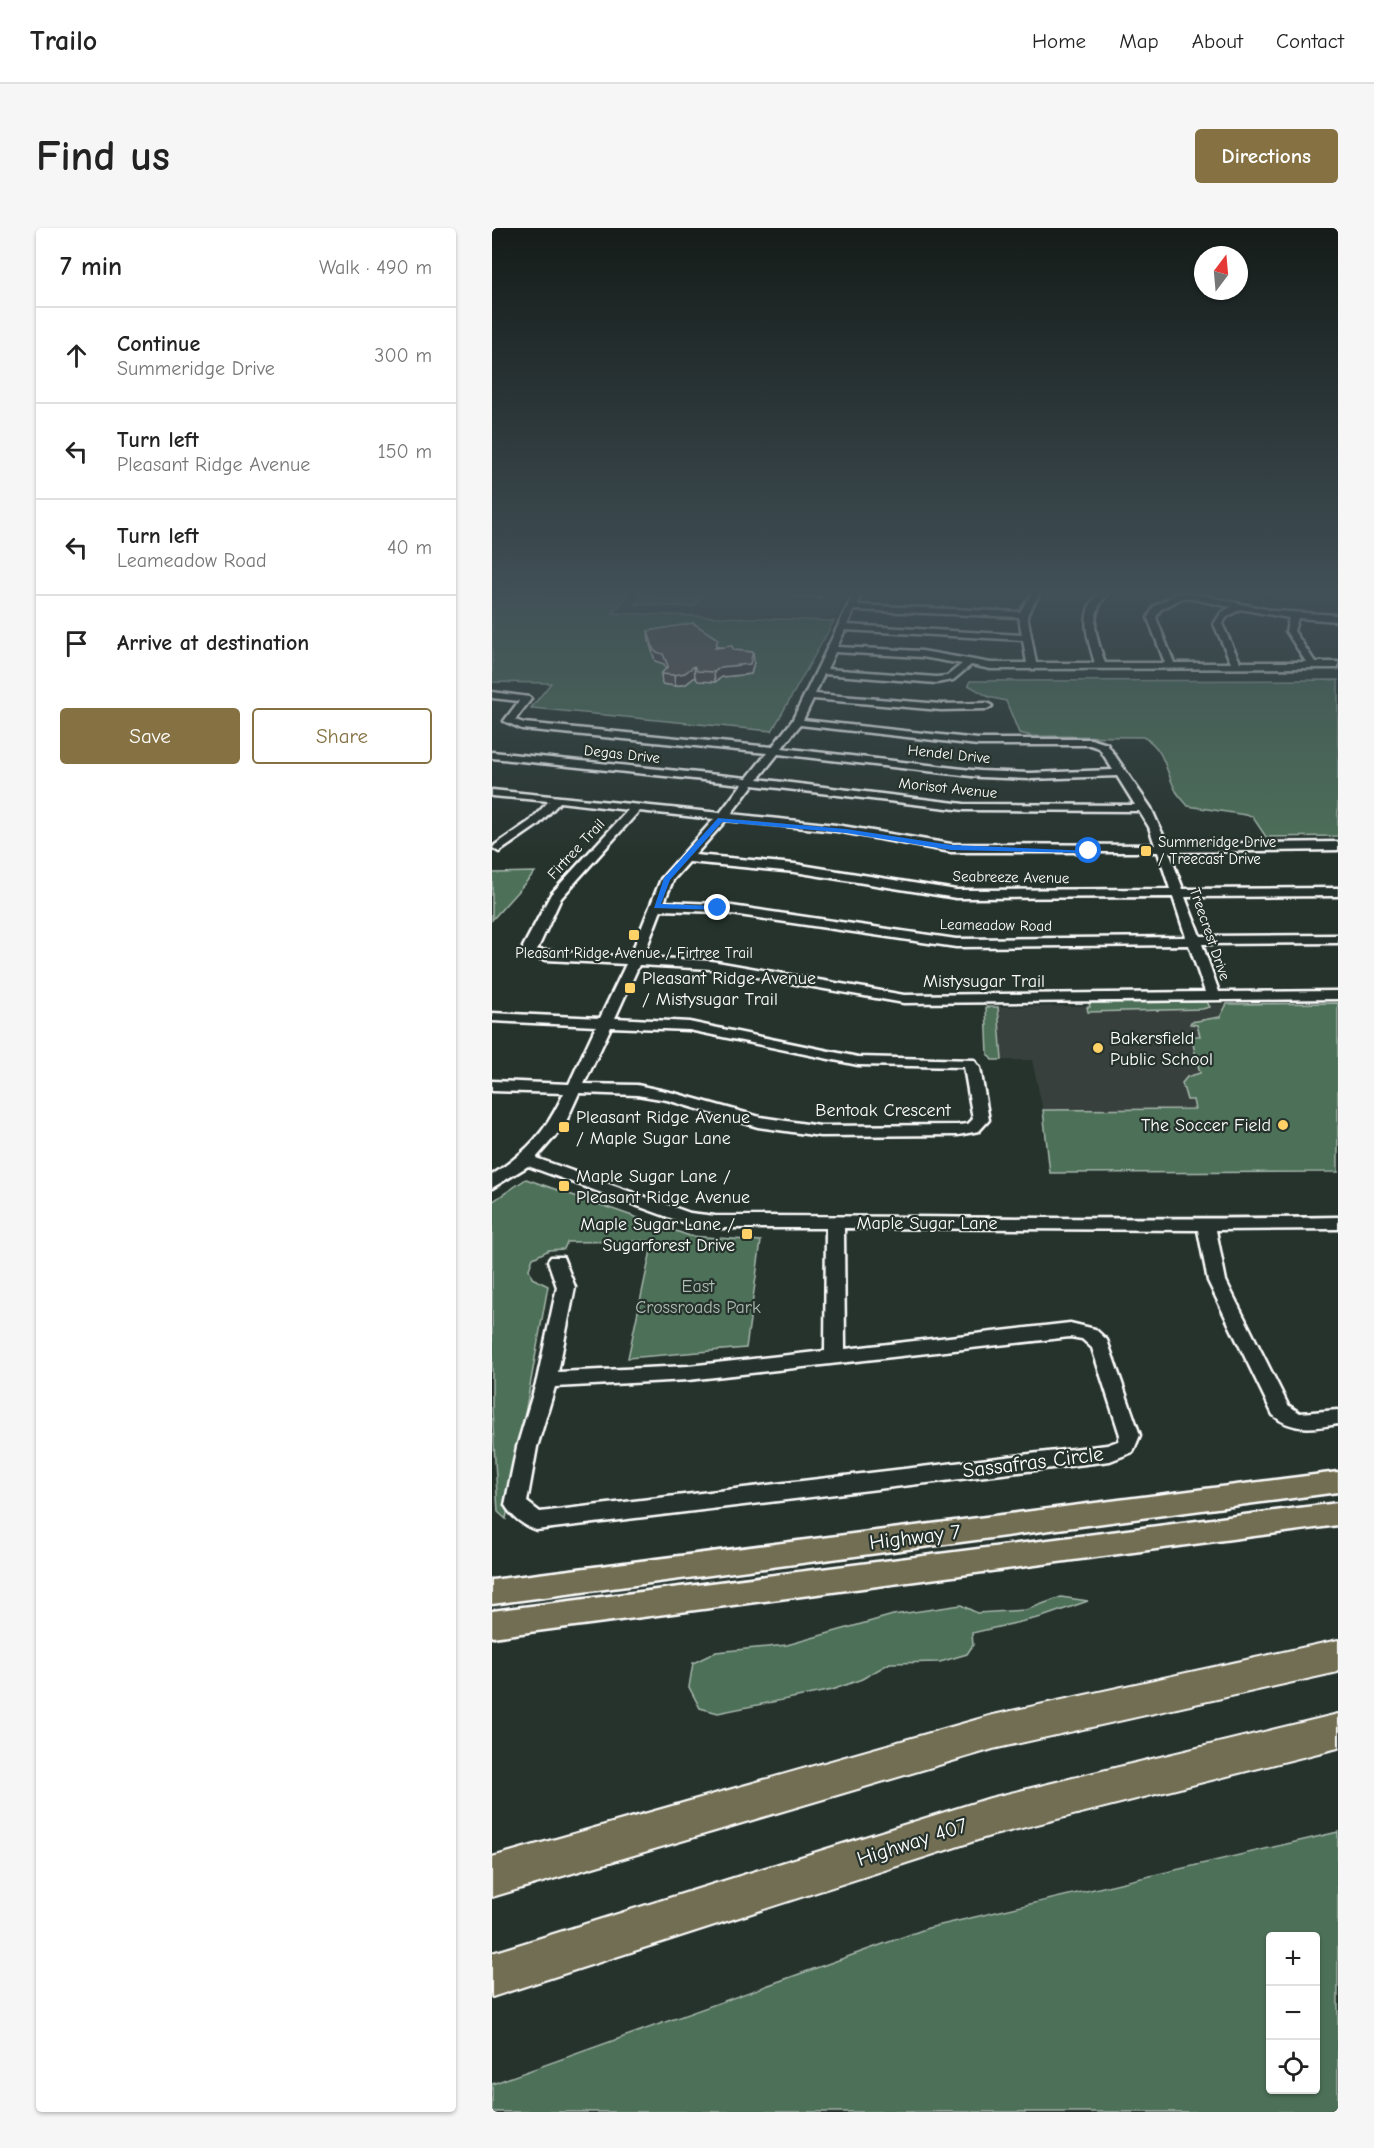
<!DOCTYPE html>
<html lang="en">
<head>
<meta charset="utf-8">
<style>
  body { margin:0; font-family:"Comic Neue",sans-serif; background:#f6f6f6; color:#222 }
  .controls { position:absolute; right:18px; bottom:18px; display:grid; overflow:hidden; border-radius:6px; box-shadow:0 2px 4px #0004 }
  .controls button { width:54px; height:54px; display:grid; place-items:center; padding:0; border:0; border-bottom:2px solid #e0e0e0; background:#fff; color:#222; font:30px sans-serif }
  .compass { position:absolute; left:702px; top:18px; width:54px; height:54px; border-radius:50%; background:#fff; box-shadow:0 2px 4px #0004; rotate:16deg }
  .stop { position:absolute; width:18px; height:18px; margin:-14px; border:4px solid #1a73e8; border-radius:50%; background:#fff }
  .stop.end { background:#1a73e8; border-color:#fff; box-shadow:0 2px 6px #0008 }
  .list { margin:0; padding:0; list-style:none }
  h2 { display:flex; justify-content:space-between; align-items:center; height:78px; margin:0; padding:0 24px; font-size:26px }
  h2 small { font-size:20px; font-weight:400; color:#767676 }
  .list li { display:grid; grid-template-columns:39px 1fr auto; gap:18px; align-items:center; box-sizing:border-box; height:96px; padding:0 24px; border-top:2px solid #e0e0e0 }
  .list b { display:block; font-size:22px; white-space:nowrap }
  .list p { margin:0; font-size:20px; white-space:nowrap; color:#767676 }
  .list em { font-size:20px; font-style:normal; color:#767676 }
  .actions { display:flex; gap:12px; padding:18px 24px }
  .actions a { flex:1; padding:14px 0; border:2px solid #857141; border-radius:6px; text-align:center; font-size:21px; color:#857141 }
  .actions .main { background:#857141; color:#fff }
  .icon { flex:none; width:33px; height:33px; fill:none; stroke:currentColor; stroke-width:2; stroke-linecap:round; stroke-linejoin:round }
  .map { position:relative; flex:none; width:846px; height:1884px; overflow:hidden; border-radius:6px }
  header { display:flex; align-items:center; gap:36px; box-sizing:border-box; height:84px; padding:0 30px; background:#fff; border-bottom:2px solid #e0e0e0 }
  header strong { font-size:28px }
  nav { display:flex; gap:33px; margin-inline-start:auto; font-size:21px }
  .intro { display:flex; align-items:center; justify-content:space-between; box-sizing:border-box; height:144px; padding:0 36px }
  h1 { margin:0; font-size:42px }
  .button { padding:15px 27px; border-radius:6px; background:#857141; color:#fff; font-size:21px; font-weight:700 }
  main { display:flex; gap:36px; padding:0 36px }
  aside { flex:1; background:#fff; border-radius:6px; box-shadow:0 2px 4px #0004 }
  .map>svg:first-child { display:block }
</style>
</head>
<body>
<header>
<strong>Trailo</strong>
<nav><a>Home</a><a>Map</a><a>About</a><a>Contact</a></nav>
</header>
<div class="intro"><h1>Find us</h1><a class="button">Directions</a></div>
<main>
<aside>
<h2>7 min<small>Walk · 490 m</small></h2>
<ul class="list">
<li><svg class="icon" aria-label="ahead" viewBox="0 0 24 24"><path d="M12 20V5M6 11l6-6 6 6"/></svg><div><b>Continue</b><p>Summeridge Drive</p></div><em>300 m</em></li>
<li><svg class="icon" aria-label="left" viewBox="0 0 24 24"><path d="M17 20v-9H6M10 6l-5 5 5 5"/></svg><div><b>Turn left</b><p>Pleasant Ridge Avenue</p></div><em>150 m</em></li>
<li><svg class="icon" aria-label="left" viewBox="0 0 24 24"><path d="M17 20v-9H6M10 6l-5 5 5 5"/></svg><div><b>Turn left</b><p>Leameadow Road</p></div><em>40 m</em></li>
<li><svg class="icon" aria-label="arrive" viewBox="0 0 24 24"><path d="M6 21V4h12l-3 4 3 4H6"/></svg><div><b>Arrive at destination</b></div></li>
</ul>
<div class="actions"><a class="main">Save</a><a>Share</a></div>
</aside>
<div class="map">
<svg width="846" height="1884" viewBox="0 0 846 1884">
  <rect width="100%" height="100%" fill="#26332d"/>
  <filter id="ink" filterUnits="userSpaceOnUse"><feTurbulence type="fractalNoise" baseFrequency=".0167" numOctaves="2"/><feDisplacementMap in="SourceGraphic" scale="12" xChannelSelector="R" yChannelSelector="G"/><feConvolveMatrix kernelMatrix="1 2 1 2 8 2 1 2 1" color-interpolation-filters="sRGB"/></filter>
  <g filter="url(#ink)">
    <g fill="#393f3d">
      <polygon points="137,365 357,365 342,393 120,385"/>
      <polygon points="735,776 728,789 704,792 698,797 705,797 708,808 699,808 711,853 701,871 704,882 551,882 540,832 510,832 506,779"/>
    </g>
    <g fill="#4e6f59" stroke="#a6b7ac" stroke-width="1.5" fill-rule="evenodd">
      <polygon points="0,365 137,365 121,385 342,393 280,503 39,480 59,455 0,454"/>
      <polygon points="153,365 213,365 202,379 143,376"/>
      <path d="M 846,452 L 846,608 L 774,609 L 760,588 L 696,578 C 692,573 687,568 684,563 C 673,543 673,520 651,509 L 540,508 L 527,505 L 514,473 L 497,469 L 476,457 L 478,453 Z"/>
      <polygon points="43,644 0,692 0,645"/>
      <polygon points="715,774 718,779 710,781 596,784 595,779 598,779 597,775"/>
      <polygon points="846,775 846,944 558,945 551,882 703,881 701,872 695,872 690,855 695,849 708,845 699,808 708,808 705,797 698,796 699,794 728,789 735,776"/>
      <polygon points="494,779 506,779 510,832 500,832 496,827"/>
      <polygon points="34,951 198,1008 269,1013 254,1120 136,1130 161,1013 75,1014 72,1021 57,1022 41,1030 37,1041 40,1050 56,1058 14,1291 6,1284 0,1182 0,974"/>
      <polygon points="569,1369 596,1373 550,1389 480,1405 481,1417 475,1426 448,1434 398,1435 370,1451 340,1462 226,1485 208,1480 197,1459 201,1435 224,1424 295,1417 401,1387 469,1377 485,1385 534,1382"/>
      <path d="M 846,1604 L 846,1884 L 0,1884 L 0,1856 L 436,1700 ZM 824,1708 L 824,1862 L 778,1862 L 778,1708 Z"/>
    </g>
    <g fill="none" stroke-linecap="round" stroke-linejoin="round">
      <g stroke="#fff" stroke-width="5">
        <path id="minor" d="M 362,365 L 370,365 L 365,377 L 528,384 L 540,365 L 548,365 L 535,387 L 544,435 L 603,435 C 596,411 586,385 607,365 L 616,365 C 595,389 604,408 613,435 L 673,435 L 656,390 L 662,378 L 683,367 L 681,365 L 699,365 L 782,383 L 846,387 L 846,393 L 806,390 L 802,403 L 823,434 L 846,434 L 846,440 L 499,441 L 479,437 L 461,452 L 444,455 L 332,446 L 323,466 L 449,476 L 495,475 L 500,478 L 495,481 L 449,482 L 321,471 L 311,492 L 486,511 L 599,511 L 615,516 L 659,580 L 675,616 L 846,614 L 846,622 L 677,624 L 691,661 L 846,660 L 846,668 L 693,669 L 708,708 L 846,707 L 846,715 L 710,716 L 727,764 L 846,763 L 846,771 L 412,775 L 219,741 L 147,737 L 123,790 L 197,794 L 366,829 L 482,832 L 488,840 L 497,892 L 487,903 L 466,907 L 328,908 L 266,899 L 175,872 L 145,867 L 87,865 L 72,898 L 44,930 L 198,985 L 223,988 C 431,988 638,993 846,989 L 846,1001 L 724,1002 L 734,1053 L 796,1177 L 808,1185 L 846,1182 L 846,1196 C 823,1200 800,1204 781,1187 L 716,1053 L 706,1002 L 352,1000 L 353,1121 L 578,1095 L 603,1101 L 615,1112 L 648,1207 L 641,1224 L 618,1233 L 44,1302 C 32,1298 19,1288 13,1277 L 25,1219 L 45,1152 L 65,1059 L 56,1033 L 59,1029 L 71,1029 L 83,1059 L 66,1144 L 196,1138 L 333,1123 L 334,1000 L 223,1000 L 195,996 L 36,938 L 0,960 L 0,947 C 37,922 53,905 72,865 L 0,863 L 0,853 L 77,856 L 104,798 L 0,793 L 0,785 L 108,790 L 134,736 L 54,732 L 33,727 L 31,719 L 59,666 L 136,582 L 68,574 L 46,597 L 7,624 L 1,620 L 3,617 L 38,593 L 57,573 L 0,568 L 0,562 L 228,585 L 250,556 L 0,530 L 0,524 L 255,550 L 275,525 L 30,501 L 12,493 L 27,473 L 0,470 L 0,464 L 37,469 L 39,471 L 23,492 L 32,495 L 280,519 L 300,493 ZM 692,369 L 739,379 L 729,385 L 722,396 L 739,435 L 682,435 L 664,390 L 668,382 ZM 748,381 L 797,390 L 794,403 L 814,434 L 748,434 L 730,396 L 735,389 ZM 362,382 L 527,389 L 530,407 L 355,397 ZM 353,402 L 531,412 L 535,435 L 499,435 L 430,423 L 345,419 ZM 343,424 L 430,429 L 470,436 L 455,448 L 444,449 L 335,441 ZM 308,497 L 486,517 L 598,517 L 607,520 L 621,542 L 538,545 L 488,543 L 290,520 ZM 286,526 L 488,549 L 538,551 L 625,548 L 643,577 L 472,576 L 266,551 ZM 261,557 L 472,582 L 647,583 L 657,599 L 663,617 L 459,616 L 344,597 L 239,586 ZM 147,583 L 222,591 L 169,651 L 138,729 L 45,722 L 69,670 ZM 234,592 L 344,603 L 459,624 L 666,624 L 678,661 L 464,662 L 303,636 L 203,627 ZM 197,634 L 303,644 L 464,670 L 681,669 L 694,709 L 464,711 L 226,676 L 172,674 L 181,652 ZM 169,682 L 226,684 L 464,719 L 697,717 L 713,764 L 412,767 L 219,733 L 151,729 ZM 119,799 L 197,802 L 366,837 L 472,839 L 481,891 L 476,896 L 466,897 L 328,898 L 268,889 L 182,865 L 145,857 L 92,856 ZM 578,1109 L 590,1111 L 600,1120 L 628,1207 L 626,1213 L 615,1217 L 48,1284 L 35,1274 L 45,1219 L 63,1159 L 196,1152 Z"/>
      </g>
      <g stroke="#fff" stroke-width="5">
        <g id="major">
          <polygon points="846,1244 846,1264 0,1376 0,1352"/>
          <polygon points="846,1275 846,1297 0,1409 0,1383"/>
        </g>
      </g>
      <g stroke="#fff" stroke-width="4">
        <g id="highway">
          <polygon points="846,1412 846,1444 501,1521 0,1669 0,1629 501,1487"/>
          <polygon points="846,1486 846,1520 498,1608 0,1769 0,1725 498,1570"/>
        </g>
      </g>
      <use href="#minor" fill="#26332d" fill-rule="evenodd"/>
      <use href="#major" fill="#726e52" fill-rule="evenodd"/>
      <use href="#highway" fill="#726e52" fill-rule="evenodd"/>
    </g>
    <g fill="#574e53" stroke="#fff" stroke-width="1.5">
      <polygon points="296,365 333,365 327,370 296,367"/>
      <polygon points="156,403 227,419 242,422 262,434 259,446 230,449 223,454 206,453 203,449 194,456 183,458 170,456 169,446 174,441 172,436 163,433 157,413"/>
    </g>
    <g fill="#474044" stroke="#fff" stroke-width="1.5">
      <polygon points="327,365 333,365 327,370"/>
      <polygon points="261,424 262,434 259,446 230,449 223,454 222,444 229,439"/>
      <polygon points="202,438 203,449 194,456 183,458 182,447"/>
    </g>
    <polygon fill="#655b61" stroke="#fff" stroke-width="1.5" points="201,395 226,411 223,420 240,418 242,422 261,424 258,436 229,439 222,444 205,443 202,438 193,445 182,447 169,446 176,438 171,426 162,423 156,403"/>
  </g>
  <linearGradient id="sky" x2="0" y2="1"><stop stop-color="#151c19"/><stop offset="0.58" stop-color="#415057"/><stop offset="1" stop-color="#415057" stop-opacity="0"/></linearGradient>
  <rect width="846" height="629" fill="url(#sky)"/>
  <polygon fill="#1a73e8" points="226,590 354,601 459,617 600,623 597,625 459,622 354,605 230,594 178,652 169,676 226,678 228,682 162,680 172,650"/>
  <g fill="#ffd166" stroke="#26332d" stroke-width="2">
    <rect x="648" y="617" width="12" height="12" rx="3"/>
    <rect x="136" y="701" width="12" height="12" rx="3"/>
    <rect x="132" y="754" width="12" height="12" rx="3"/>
    <circle cx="606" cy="820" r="6"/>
    <circle cx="791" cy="897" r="6"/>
    <rect x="66" y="893" width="12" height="12" rx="3"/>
    <rect x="66" y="952" width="12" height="12" rx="3"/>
    <rect x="249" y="1000" width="12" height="12" rx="3"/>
  </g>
  <g text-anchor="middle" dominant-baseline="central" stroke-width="4.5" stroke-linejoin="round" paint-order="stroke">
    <g font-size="15" fill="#fff" stroke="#26332d">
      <text transform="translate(130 526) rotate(6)">Degas Drive</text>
      <text transform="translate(457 526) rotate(6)">Hendel Drive</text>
      <text transform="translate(456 560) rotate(6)">Morisot Avenue</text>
      <text transform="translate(84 621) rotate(-47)">Firtree Trail</text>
      <text transform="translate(519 649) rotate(1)">Seabreeze Avenue</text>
      <text transform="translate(504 697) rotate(1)">Leameadow Road</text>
      <text transform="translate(718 706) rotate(71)">Treecrest Drive</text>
    </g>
    <g font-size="15" fill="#fff" stroke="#26332d" text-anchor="start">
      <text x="666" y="614">Summeridge Drive<tspan x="666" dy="17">/ Treecast Drive</tspan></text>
      <text x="142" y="725" text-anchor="middle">Pleasant Ridge Avenue / Firtree Trail</text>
    </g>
    <g font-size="18" fill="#fff" stroke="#26332d" text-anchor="start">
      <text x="150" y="750">Pleasant Ridge Avenue<tspan x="150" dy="21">/ Mistysugar Trail</tspan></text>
      <text x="618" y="810">Bakersfield<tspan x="618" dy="21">Public School</tspan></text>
      <text x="84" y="889">Pleasant Ridge Avenue<tspan x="84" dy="21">/ Maple Sugar Lane</tspan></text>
      <text x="779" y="897" text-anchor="end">The Soccer Field</text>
      <text x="84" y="948">Maple Sugar Lane /<tspan x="84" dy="21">Pleasant Ridge Avenue</tspan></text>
      <text x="243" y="996" text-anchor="end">Maple Sugar Lane /<tspan x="243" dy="21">Sugarforest Drive</tspan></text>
    </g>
    <g font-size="18" fill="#fff" stroke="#26332d">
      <text x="492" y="753">Mistysugar Trail</text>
      <text x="391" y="882">Bentoak Crescent</text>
      <text x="435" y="995">Maple Sugar Lane</text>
    </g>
    <g font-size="18" fill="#afbeb4" stroke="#26332d">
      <text x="206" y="1058">East<tspan x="206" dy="21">Crossroads Park</tspan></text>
    </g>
    <g font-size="21" fill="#fff" stroke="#26332d">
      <text transform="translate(541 1234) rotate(-7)">Sassafras Circle</text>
      <text transform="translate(423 1309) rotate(-7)">Highway 7</text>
      <text transform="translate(420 1614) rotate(-18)">Highway 407</text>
    </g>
  </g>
</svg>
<div class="controls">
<button>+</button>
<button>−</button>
<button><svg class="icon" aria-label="locate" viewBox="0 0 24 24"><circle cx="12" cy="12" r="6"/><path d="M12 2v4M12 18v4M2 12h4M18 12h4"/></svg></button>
</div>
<svg class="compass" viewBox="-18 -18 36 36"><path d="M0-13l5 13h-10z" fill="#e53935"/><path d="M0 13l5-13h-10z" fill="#767676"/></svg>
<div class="stop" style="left:597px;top:623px"></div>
<div class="stop end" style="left:226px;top:680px"></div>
</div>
</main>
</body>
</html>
